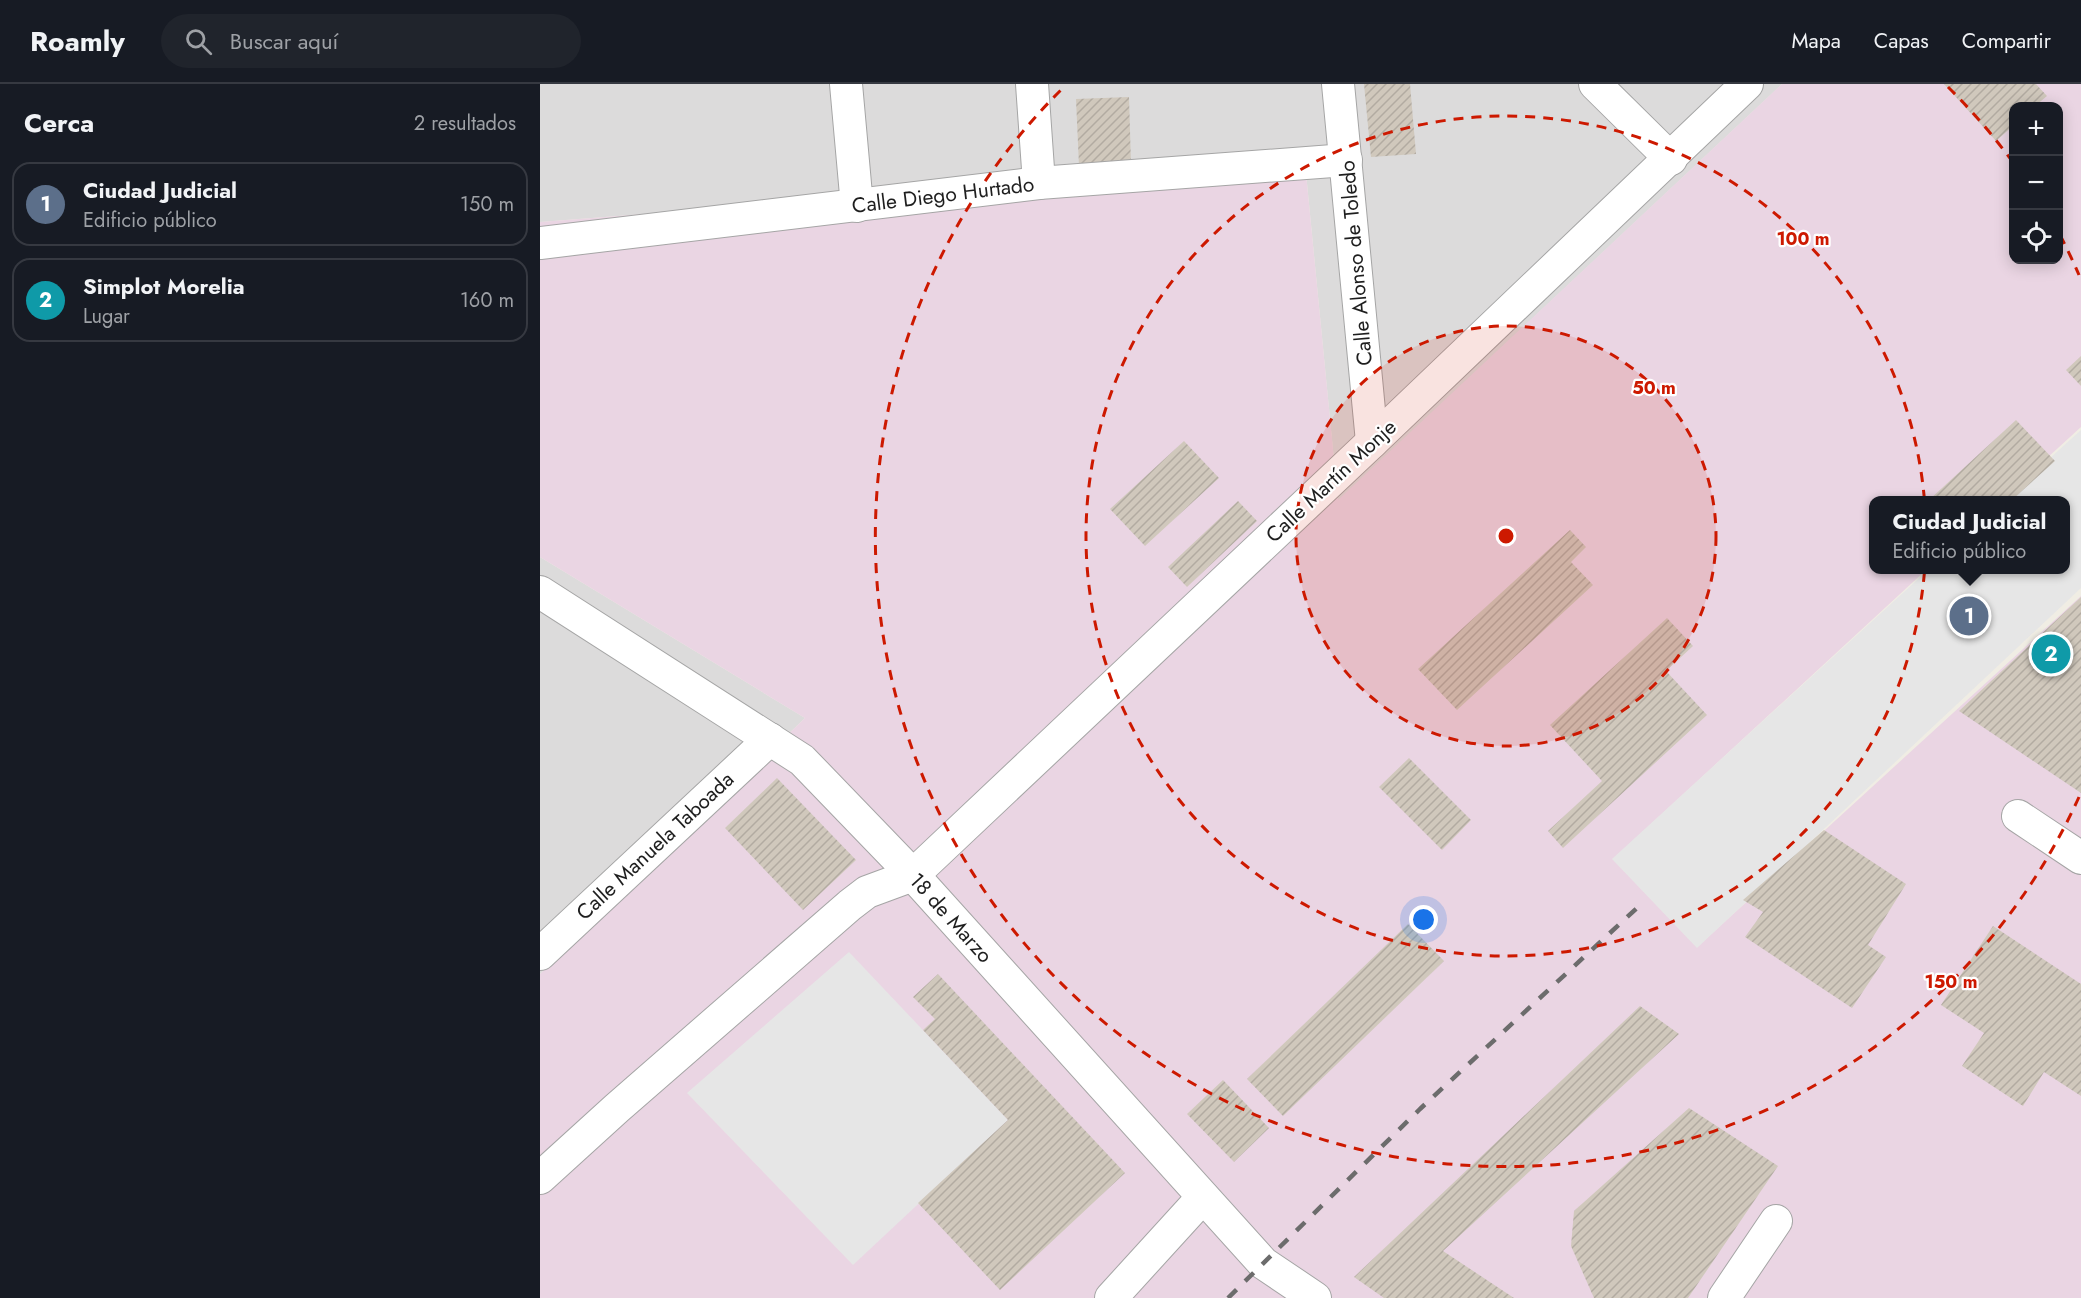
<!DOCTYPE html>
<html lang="es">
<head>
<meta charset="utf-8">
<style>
  body { margin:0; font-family:Jost,sans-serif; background:#20242c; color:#f1f3f6 }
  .controls { position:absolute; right:18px; top:18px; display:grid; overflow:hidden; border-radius:12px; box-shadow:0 3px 15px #0003 }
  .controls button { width:54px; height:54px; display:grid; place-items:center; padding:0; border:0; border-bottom:2px solid #363941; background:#171b24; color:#f1f3f6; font:30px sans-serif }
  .you { position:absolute; left:884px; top:836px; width:21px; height:21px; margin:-15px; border:4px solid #fff; border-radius:50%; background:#1a73e8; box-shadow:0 0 0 9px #1a73e833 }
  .badge { display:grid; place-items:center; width:39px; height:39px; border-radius:50%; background:#8c9099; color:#fff; font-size:20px; font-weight:700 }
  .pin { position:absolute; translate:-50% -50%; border:3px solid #fff; box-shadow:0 2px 6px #0006 }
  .popup { position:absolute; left:1329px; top:412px; width:201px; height:78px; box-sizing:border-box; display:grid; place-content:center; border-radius:12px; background:#171b24; filter:drop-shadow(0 2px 4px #0005); font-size:20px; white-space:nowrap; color:#9ea1a6 }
  .popup b { font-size:22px; color:#f1f3f6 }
  .popup::after { content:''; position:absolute; left:50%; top:100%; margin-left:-12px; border:12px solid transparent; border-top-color:#171b24 }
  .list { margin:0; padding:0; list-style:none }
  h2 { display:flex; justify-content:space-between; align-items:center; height:78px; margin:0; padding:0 24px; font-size:26px }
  h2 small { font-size:20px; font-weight:400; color:#9ea1a6 }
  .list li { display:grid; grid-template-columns:39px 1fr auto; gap:18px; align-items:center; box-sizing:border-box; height:84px; margin:0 12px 12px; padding:0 12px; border:2px solid #363941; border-radius:18px }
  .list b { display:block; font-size:22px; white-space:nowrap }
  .list p { margin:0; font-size:20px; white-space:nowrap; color:#9ea1a6 }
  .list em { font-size:20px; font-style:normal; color:#9ea1a6 }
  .icon { flex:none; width:33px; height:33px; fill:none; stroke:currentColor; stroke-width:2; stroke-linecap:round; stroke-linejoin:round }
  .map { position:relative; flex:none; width:1541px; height:1214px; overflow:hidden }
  header { display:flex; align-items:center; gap:36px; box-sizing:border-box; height:84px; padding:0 30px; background:#171b24; border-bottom:2px solid #363941 }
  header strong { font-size:28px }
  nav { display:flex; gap:33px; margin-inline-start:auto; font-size:21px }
  .search { width:420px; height:54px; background:#20242c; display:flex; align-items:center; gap:15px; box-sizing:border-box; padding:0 21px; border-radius:33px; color:#9ea1a6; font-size:22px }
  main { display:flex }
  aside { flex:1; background:#171b24 }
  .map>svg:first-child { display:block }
</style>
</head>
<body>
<header>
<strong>Roamly</strong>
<div class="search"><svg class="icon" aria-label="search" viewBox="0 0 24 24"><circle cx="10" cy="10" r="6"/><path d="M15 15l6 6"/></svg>Buscar aquí</div>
<nav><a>Mapa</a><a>Capas</a><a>Compartir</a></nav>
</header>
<main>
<aside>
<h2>Cerca<small>2 resultados</small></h2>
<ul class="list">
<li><span class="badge" style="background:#5c6f8a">1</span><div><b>Ciudad Judicial</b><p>Edificio público</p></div><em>150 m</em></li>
<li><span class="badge" style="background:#0f9aa8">2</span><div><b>Simplot Morelia</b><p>Lugar</p></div><em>160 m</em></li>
</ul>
</aside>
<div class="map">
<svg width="1541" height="1214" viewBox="0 0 1541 1214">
  <defs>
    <pattern id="building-hatch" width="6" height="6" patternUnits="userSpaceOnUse" patternTransform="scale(1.5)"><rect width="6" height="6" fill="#d0c8bc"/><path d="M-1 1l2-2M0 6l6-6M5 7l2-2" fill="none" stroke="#b2aba1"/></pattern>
  </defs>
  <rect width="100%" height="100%" fill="#f0ede4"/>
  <g fill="#dcdbdb">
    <polygon points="0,0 1242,0 798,417 765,79 0,138"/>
    <polygon points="0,473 265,634 0,890"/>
  </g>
  <path fill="#ead5e3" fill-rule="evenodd" d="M 1242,0 L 1541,0 L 1541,343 L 1461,416 L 1333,416 L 1333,486 L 1386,486 L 1073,775 L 1157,863 L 1541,512 L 1541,1214 L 0,1214 L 0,890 L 265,634 L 0,473 L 0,138 L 765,79 L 798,416 ZM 1474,22 L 1518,22 L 1518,176 L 1474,176 Z"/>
  <g fill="#e6e6e6">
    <polygon points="1541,346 1541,504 1157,864 1072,775 1388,486 1525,486 1525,416 1464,416"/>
    <polygon points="309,868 468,1036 313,1181 147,1009"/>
  </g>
  <g fill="url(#building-hatch)">
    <polygon points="824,0 870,0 876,70 831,73"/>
    <polygon points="1404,0 1496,0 1507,12 1495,22 1474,22 1474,41 1456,57"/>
    <polygon points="589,13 591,80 539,82 536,15"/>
    <polygon points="1541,272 1541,302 1526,286"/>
    <polygon points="1476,336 1515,377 1472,416 1389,416"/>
    <polygon points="644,357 679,394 605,462 570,425"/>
    <polygon points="698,417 717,437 647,503 628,483"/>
    <polygon points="1030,446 1046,463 1031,478 1053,501 917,626 878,585"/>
    <polygon points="1541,513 1541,709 1419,627"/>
    <polygon points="1127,534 1153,562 1126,587 1167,631 1023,764 1008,747 1062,697 1010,641"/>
    <polygon points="869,674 931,736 902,766 839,703"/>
    <polygon points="237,694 316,776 263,826 185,744"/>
    <polygon points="1284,746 1366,800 1328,861 1346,873 1312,924 1205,853 1223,828 1203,816"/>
    <polygon points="868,840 904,877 743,1032 707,995"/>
    <polygon points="1453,842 1541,900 1541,1012 1504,988 1483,1022 1422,982 1444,949 1401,921"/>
    <polygon points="398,890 585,1089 460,1206 378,1119 468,1036 383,946 395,935 373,913"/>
    <polygon points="1100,922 1139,950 903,1167 974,1214 844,1214 814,1193"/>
    <polygon points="683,996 729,1044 694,1078 647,1030"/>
    <polygon points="1149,1024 1238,1082 1148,1214 1054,1214 1031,1162 1034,1127"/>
  </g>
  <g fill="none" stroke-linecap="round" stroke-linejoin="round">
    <g stroke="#a5a5a5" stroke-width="34">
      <g id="minor">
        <polyline points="306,0 317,122"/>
        <polyline points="492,0 499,99"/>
        <polyline points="798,0 832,358"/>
        <polyline points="1055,0 1131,75"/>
        <polyline points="0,159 499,99 806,76"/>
        <polyline points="0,508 262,676 373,791 723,1179 775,1214"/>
        <polyline points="1478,732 1541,774"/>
        <polyline points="0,870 230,655"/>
        <polyline points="0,1094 77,1024 310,821 327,808 373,791 832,358 1207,0"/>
        <polyline points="571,1214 663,1113"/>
        <polyline points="1184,1214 1236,1137"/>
      </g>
    </g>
    <use href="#minor" stroke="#fff" stroke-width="32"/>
    <polyline stroke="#6c6c6c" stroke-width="4.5" stroke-dasharray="12 12" stroke-linecap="butt" points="688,1214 880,1025 1098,823"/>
  </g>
  <circle cx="966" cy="452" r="210" fill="#cd1900" fill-opacity=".12"/>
  <g fill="none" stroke="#cd1900" stroke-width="3" stroke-dasharray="10 8">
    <circle cx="966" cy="452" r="210"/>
    <circle cx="966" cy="452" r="420"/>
    <path d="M1539 713A630 630 0 1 1 524 3M1408 3A630 630 0 0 1 1472 77M1520 151A630 630 0 0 1 1539 191"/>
  </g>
  <g text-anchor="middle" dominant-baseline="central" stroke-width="4.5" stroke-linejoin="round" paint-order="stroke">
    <g font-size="21" fill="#1e1e1e" stroke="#fff">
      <text transform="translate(403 111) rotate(-7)">Calle Diego Hurtado</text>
      <text transform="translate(816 179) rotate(-95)">Calle Alonso de Toledo</text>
      <text transform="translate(791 397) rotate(-43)">Calle Martín Monje</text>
      <text transform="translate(115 762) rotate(-43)">Calle Manuela Taboada</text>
      <text transform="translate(411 834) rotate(48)">18 de Marzo</text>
    </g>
  </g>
  <circle cx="966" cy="452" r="9" fill="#cd1900" stroke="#fff" stroke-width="3"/>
  <g font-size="18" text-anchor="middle" font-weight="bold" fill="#cd1900" stroke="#fff" stroke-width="4.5" stroke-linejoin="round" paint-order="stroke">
    <text x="1263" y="161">100 m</text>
    <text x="1114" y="310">50 m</text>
    <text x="1411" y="904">150 m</text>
  </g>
</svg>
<div class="controls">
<button>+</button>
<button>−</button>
<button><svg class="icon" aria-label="locate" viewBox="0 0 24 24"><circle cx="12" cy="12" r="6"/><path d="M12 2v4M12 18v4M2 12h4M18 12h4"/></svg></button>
</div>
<div class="you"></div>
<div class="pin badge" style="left:1429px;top:532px;background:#5c6f8a">1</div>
<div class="popup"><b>Ciudad Judicial</b>Edificio público</div>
<div class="pin badge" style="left:1511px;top:570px;background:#0f9aa8">2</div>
</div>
</main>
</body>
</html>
